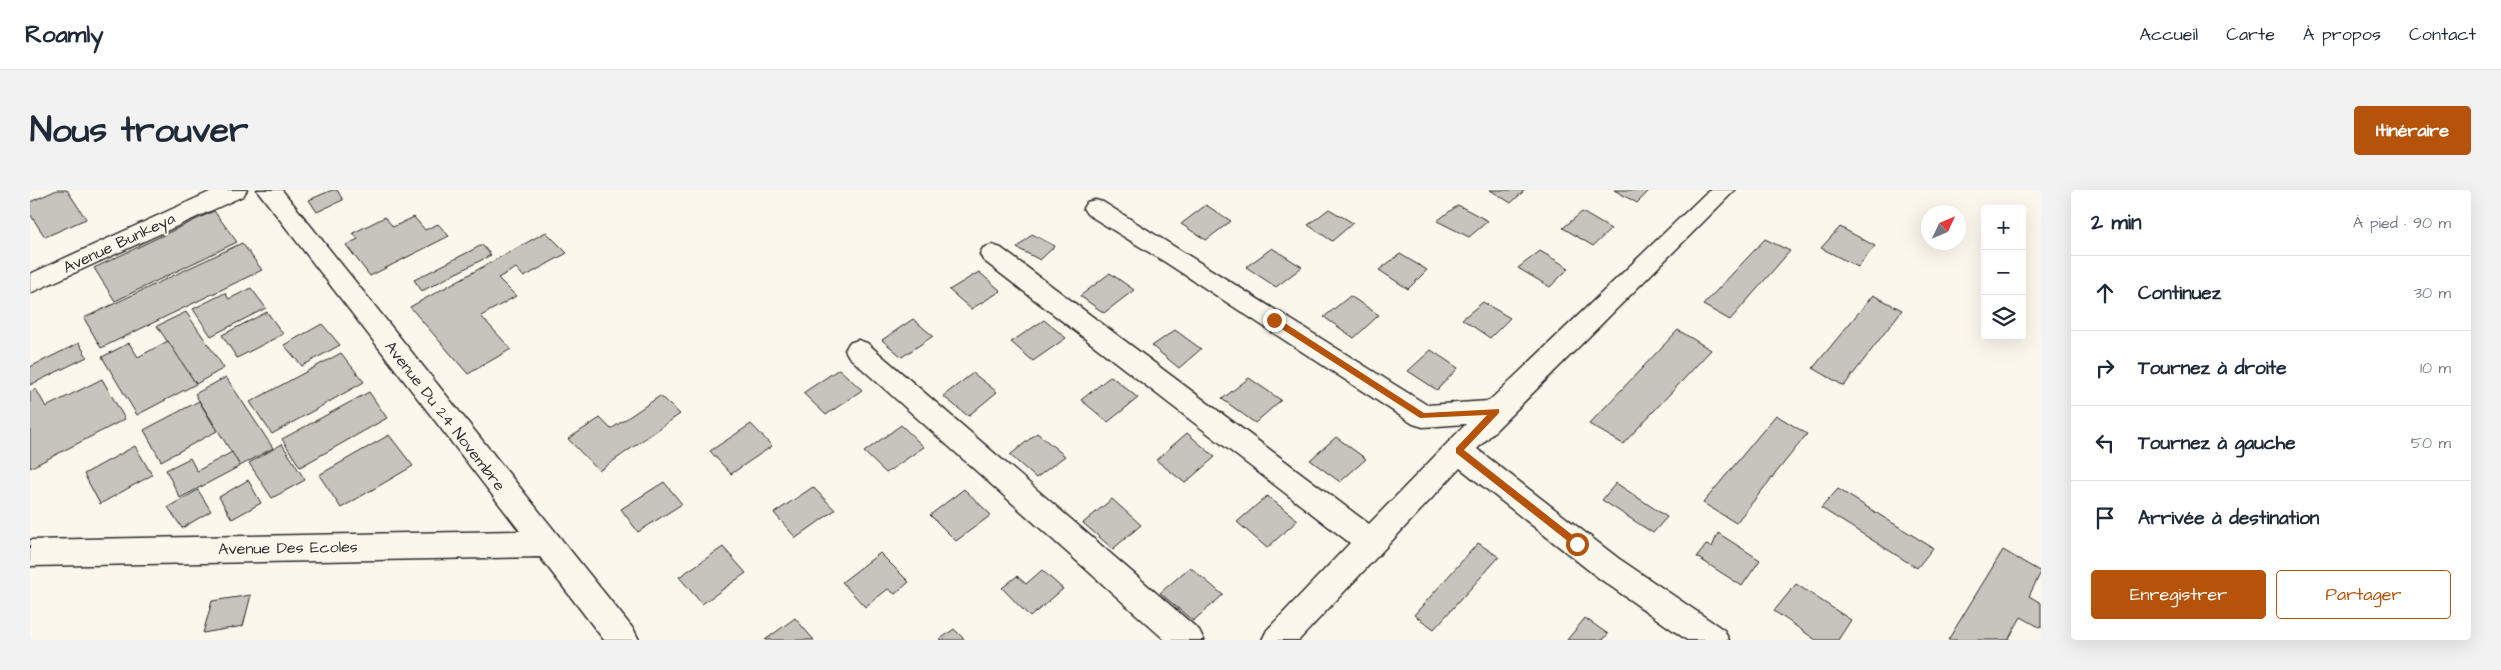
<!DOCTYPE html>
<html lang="fr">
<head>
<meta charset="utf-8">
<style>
  body { margin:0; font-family:"Architects Daughter",sans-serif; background:#f2f2f3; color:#1f2937 }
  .controls { position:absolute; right:15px; top:15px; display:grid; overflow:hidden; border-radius:5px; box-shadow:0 5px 20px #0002 }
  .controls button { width:45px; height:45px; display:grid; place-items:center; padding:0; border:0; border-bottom:1px solid #e0e1e3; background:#fff; color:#1f2937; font:25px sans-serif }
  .compass { position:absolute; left:1891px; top:15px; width:45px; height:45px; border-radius:50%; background:#fff; box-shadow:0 5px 20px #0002; rotate:46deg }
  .stop { position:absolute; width:15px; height:15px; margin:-11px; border:4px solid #b45309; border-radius:50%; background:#fff }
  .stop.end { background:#b45309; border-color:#fff; box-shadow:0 1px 5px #0008 }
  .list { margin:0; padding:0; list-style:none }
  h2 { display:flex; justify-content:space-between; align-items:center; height:65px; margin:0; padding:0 20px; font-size:21px }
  h2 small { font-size:16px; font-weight:400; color:#747a83 }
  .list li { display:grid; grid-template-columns:32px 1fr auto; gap:15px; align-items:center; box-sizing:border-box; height:75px; padding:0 20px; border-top:1px solid #e0e1e3 }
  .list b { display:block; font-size:19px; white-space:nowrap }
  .list em { font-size:16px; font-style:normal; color:#747a83 }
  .actions { display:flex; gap:10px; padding:15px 20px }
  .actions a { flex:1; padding:11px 0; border:1px solid #b45309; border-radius:5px; text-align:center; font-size:18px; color:#b45309 }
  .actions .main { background:#b45309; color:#fff }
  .icon { flex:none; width:28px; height:28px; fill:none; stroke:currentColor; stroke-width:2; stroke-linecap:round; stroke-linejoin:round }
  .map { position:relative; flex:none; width:2011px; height:450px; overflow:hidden; border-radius:5px }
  header { display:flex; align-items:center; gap:30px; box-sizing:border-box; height:70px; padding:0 25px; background:#fff; border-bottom:1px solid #e0e1e3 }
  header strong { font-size:24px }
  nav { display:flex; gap:28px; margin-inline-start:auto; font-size:18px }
  .intro { display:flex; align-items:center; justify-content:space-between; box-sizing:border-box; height:120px; padding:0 30px }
  h1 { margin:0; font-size:35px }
  .button { padding:12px 22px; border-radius:5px; background:#b45309; color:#fff; font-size:18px; font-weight:700 }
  main { display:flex; gap:30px; padding:0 30px }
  aside { flex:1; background:#fff; border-radius:5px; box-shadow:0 5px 20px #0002 }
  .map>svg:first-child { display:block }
</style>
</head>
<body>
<header>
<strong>Roamly</strong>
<nav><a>Accueil</a><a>Carte</a><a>À propos</a><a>Contact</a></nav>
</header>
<div class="intro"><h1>Nous trouver</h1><a class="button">Itinéraire</a></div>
<main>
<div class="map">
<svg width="2011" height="450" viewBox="0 0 2011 450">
  <rect width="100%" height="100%" fill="#fbf7ec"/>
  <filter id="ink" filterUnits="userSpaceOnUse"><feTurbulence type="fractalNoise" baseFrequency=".02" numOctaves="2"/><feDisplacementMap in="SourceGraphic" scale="10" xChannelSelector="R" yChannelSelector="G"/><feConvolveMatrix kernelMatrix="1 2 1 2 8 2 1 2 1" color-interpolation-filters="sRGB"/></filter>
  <g filter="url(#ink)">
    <g fill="#c7c4bc" stroke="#2b2b2b">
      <polygon points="27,0 37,0 56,29 15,47 0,24 0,12"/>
      <polygon points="302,0 307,0 313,10 287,22 279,10"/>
      <polygon points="1460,0 1495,0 1481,13"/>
      <polygon points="1584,0 1620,0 1607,13"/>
      <polygon points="1176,15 1201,31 1176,50 1151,34"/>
      <polygon points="1428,15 1458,31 1439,47 1407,31"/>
      <polygon points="1299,19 1323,33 1302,51 1278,35"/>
      <polygon points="184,21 207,52 85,111 64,78"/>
      <polygon points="1552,22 1581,39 1563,56 1533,38"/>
      <polygon points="355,27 363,37 384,27 395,40 408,34 419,46 340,86 316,55 328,49 323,43"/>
      <polygon points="1810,37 1845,56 1828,77 1791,58"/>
      <polygon points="516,42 537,63 494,87 486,78 468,88 486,106 451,126 481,159 438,184 380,117"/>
      <polygon points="1002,44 1025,56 1010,70 987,58"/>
      <polygon points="1735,49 1760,61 1700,130 1673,115"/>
      <polygon points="212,53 232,80 71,158 54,128"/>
      <polygon points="452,55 461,65 392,101 384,90"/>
      <polygon points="1242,58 1272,77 1246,97 1216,77"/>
      <polygon points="1510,61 1539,78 1520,97 1488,78"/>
      <polygon points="1370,64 1397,80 1378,99 1349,80"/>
      <polygon points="949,82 971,101 941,119 919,100"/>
      <polygon points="1080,83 1104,100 1074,123 1050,106"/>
      <polygon points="221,98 236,118 181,146 163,119 195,103 199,109"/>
      <polygon points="1843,105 1872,120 1814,196 1783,178"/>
      <polygon points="1320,106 1349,125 1324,148 1294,127"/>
      <polygon points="1453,112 1480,128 1460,148 1432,129"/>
      <polygon points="156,122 194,178 166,194 127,136"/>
      <polygon points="237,122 253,144 207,168 192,145"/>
      <polygon points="883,129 903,146 872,167 852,150"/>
      <polygon points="1014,130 1036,148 1003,171 981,152"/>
      <polygon points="292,134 310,155 272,176 254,155"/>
      <polygon points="1145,140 1171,159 1149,178 1122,156"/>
      <polygon points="1648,140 1681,160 1593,254 1559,234"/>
      <polygon points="138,151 166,194 107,225 72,167 99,153 108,167"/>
      <polygon points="49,153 57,167 0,195 0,177"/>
      <polygon points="1401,160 1428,178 1407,200 1378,181"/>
      <polygon points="311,163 334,192 242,244 220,212"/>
      <polygon points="809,179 832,200 796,225 773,203"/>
      <polygon points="943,183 967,202 938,226 913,206"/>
      <polygon points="1081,186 1108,208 1078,232 1051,210"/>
      <polygon points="196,187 243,258 210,276 165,204"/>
      <polygon points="1219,188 1251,210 1225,233 1192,209"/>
      <polygon points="72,189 95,229 0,278 0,202 6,199 16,217"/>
      <polygon points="339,202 357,228 270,277 252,249"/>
      <polygon points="630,206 650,224 569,281 538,249 570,228 581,239"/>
      <polygon points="169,211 187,241 131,271 114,240"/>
      <polygon points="1746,225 1777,244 1706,333 1673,313"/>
      <polygon points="721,234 742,256 701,284 680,261"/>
      <polygon points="871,235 894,257 856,283 834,262"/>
      <polygon points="1007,243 1035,266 1006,288 980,265"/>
      <polygon points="1157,243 1185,267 1155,293 1126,270"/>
      <polygon points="359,245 383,276 311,318 289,285"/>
      <polygon points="1306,247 1336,269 1310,292 1280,270"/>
      <polygon points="252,254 275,290 242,308 219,273"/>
      <polygon points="105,256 122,285 70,314 54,284"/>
      <polygon points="202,262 210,276 150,308 136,280 160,268 167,281"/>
      <polygon points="218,290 231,313 202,329 189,307"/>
      <polygon points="634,292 652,314 608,342 591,319"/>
      <polygon points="1586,293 1637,327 1623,343 1572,310"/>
      <polygon points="783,297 805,320 766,348 744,323"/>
      <polygon points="934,299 961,325 926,351 900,325"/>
      <polygon points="1808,299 1903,358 1887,378 1791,318"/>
      <polygon points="168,300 181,321 152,338 138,317"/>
      <polygon points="1237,306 1268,330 1237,358 1207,332"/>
      <polygon points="1082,309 1111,335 1083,359 1053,333"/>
      <polygon points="1688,343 1730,370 1712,396 1667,367 1676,355 1682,357"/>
      <polygon points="1448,353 1469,367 1404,439 1384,425"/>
      <polygon points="693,357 716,383 672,414 649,387"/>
      <polygon points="1973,360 2011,382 1999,406 2011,413 2011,438 1991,427 1978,450 1918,450"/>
      <polygon points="850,363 879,392 865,404 858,399 835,417 812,392"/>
      <polygon points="1160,377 1193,405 1163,431 1130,403"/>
      <polygon points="1012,380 1033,399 1000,427 972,398 987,386 996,394"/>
      <polygon points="1766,394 1821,430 1808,450 1786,450 1744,421"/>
      <polygon points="221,405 213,436 173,443 182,411"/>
      <polygon points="765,428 784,450 735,450"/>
      <polygon points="1555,428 1578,444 1573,450 1537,450"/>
      <polygon points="924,439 935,450 909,450"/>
    </g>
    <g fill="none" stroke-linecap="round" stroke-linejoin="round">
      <g stroke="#2b2b2b" stroke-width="3">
        <g id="minor">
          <polygon points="184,0 217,0 213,6 0,103 0,84"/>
          <polygon points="227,0 252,0 604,440 609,450 574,450 510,367 0,376 0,350 490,341"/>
          <polygon points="1679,0 1705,0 1447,259 1588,368 1694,440 1699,450 1657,450 1566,386 1430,278 1269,450 1232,450 1237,440 1320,353 953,70 950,64 953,58 962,55 971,58 1339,334 1436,234 1393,237 1383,234 1135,72 1057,24 1053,18 1057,12 1065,10 1073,12 1397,215 1459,211"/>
          <polygon points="828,150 837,153 1169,440 1174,450 1135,450 819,167 815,160 819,153"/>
        </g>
      </g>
      <use href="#minor" fill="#fbf7ec" fill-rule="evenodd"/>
    </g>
  </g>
  <polygon fill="#b45309" points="1241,128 1247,128 1394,223 1469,219 1469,223 1434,260 1550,351 1550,356 1544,356 1426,263 1426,258 1457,225 1390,228 1241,132"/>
  <g text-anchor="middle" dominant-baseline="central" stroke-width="4" stroke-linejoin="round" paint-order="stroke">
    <g font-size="16" fill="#2b2b2b" stroke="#fbf7ec">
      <text transform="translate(89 53) rotate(-25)">Avenue Bunkeya</text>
      <text transform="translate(415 226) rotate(52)">Avenue Du 24 Novembre</text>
      <text transform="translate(258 358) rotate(-1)">Avenue Des Ecoles</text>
    </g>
  </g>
</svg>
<div class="controls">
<button>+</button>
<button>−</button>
<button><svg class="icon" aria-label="layers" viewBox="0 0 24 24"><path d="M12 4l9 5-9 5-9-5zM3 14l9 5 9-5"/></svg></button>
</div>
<svg class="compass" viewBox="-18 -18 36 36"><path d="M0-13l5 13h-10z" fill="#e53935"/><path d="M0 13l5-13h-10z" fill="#747a83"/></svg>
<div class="stop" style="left:1547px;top:354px"></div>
<div class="stop end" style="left:1244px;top:130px"></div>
</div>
<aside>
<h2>2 min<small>À pied · 90 m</small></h2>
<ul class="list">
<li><svg class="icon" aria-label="ahead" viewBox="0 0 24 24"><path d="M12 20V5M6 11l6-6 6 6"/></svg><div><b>Continuez</b></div><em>30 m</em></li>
<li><svg class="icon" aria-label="right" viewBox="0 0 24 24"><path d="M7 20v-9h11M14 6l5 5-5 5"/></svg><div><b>Tournez à droite</b></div><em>10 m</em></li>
<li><svg class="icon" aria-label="left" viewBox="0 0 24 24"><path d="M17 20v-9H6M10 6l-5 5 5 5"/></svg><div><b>Tournez à gauche</b></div><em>50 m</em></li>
<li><svg class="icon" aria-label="arrive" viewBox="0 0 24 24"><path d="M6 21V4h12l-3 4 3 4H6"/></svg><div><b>Arrivée à destination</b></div></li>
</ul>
<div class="actions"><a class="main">Enregistrer</a><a>Partager</a></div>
</aside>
</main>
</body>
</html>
